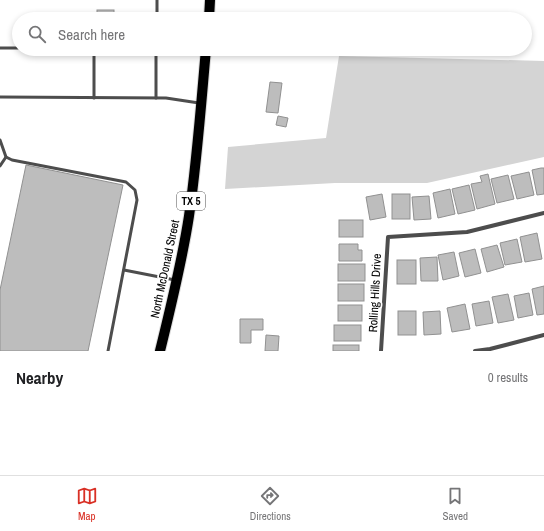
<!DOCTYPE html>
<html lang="en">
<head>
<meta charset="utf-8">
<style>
  body { margin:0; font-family:"Archivo Narrow",sans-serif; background:#f2f2f2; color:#202124 }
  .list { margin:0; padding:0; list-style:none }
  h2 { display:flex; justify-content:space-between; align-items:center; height:52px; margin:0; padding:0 16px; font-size:17px }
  h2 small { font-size:13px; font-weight:400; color:#757577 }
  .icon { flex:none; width:22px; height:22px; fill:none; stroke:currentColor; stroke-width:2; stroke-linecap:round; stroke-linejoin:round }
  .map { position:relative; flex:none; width:544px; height:351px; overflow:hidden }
  .search { position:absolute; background:#fff; box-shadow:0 2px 6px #0003; left:12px; right:12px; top:12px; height:44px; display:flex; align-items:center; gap:10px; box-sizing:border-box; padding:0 14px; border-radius:22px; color:#757577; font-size:15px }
  .sheet { height:124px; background:#fff }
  nav { display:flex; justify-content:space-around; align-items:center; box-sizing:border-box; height:56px; border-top:1px solid #e0e0e0; background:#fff; font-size:11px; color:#757577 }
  nav a { display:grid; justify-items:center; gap:2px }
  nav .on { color:#d93025 }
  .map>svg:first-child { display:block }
</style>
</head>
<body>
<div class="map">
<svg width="544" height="351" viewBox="0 0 544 351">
  <rect width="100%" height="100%" fill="#fff"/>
  <polygon fill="#d4d4d4" points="339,56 544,61 544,157 427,183 335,183 225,189 228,147 326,138"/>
  <g fill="#bdbdbd" stroke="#919191">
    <rect x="97" y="10" width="17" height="9"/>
    <rect x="372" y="14" width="14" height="5"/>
    <polygon points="270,82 282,83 278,113 266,112"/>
    <polygon points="278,116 288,118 286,127 276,125"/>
    <polygon points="26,165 123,185 88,351 0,351 0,290"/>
    <polygon points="541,168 544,168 544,194 537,195 532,170"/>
    <polygon points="529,172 534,195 517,199 511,176"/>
    <polygon points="488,174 495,204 477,209 471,184 482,182 480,176"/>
    <polygon points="508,175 514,199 497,203 491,179"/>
    <polygon points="469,185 475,210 458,214 452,189"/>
    <polygon points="450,189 455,214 438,218 433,193"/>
    <polygon points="382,194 386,217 370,220 366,197"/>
    <rect x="392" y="194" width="18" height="25"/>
    <polygon points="429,196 431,219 414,220 412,197"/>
    <rect x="339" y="220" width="24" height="17"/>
    <polygon points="537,233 542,259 525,262 520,237"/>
    <polygon points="517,239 522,262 505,265 500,243"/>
    <polygon points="339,244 358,244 358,250 362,250 362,261 339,261"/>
    <polygon points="497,245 504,267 487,272 481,249"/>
    <polygon points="475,249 481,273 465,277 459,253"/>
    <polygon points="454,252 459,276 443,280 438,255"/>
    <polygon points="437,257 438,281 421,281 420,258"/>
    <rect x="397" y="260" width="19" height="24"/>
    <rect x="338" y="264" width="27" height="17"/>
    <rect x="338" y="284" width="26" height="17"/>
    <polygon points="544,286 544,314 537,315 532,289"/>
    <polygon points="529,293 533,315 518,318 514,296"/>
    <polygon points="508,294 514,320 498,323 492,297"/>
    <polygon points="489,301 493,323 476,326 472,304"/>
    <polygon points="465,304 470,329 452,332 447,308"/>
    <rect x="338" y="305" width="24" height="16"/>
    <rect x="398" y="311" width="18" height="24"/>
    <polygon points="440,311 441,334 424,335 423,312"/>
    <polygon points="240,319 263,319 263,330 251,330 251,343 240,343"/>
    <rect x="334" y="325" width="27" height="16"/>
    <polygon points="266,335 279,336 278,351 265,351"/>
    <rect x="333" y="345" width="26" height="6"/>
  </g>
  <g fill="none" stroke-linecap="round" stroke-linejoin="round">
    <g stroke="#dbdbdb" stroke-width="12">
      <g id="primary">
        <polyline points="209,19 210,0"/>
        <path d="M 160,351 C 171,306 182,262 189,216 C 197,161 201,105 206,49"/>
      </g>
    </g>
    <g stroke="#4d4d4d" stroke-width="3">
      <polyline points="157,19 157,0"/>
      <polyline points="0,48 19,48"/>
      <polyline points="0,97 166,98 199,103"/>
      <polyline points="94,98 94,49"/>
      <polyline points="156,98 156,49"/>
      <polyline points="0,140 6,157 12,160 126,182 135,190 137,200 108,351"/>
      <polyline points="0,166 6,157"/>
      <polyline points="124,270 175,280"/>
    </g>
    <g stroke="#4d4d4d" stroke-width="4">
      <polyline points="381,351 388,237 467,232 544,213"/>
      <polyline points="475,351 490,349 544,335"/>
    </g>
    <use href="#primary" stroke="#000" stroke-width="10"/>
  </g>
  <g text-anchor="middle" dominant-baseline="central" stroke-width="3.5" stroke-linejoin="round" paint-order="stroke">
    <rect fill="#fff" stroke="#4c4c4c" stroke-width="1" x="177" y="192" width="28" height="18" rx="3"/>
    <g font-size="11" font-weight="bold" fill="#000">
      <text x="191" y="201">TX 5</text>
    </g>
    <g font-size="12" fill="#000" stroke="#fff">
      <text transform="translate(165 269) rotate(-78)">North McDonald Street</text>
      <text transform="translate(375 293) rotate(-87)">Rolling Hills Drive</text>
    </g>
  </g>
</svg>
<div class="search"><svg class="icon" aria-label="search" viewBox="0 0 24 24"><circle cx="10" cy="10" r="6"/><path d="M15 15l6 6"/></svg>Search here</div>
</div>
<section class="sheet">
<h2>Nearby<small>0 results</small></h2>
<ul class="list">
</ul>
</section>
<nav>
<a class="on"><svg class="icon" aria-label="map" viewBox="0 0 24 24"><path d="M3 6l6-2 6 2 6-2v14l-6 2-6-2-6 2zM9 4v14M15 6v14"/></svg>Map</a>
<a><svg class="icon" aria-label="directions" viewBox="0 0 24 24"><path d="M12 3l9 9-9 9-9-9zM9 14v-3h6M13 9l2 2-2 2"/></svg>Directions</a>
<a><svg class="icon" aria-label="saved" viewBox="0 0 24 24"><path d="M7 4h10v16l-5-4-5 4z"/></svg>Saved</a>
</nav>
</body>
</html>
